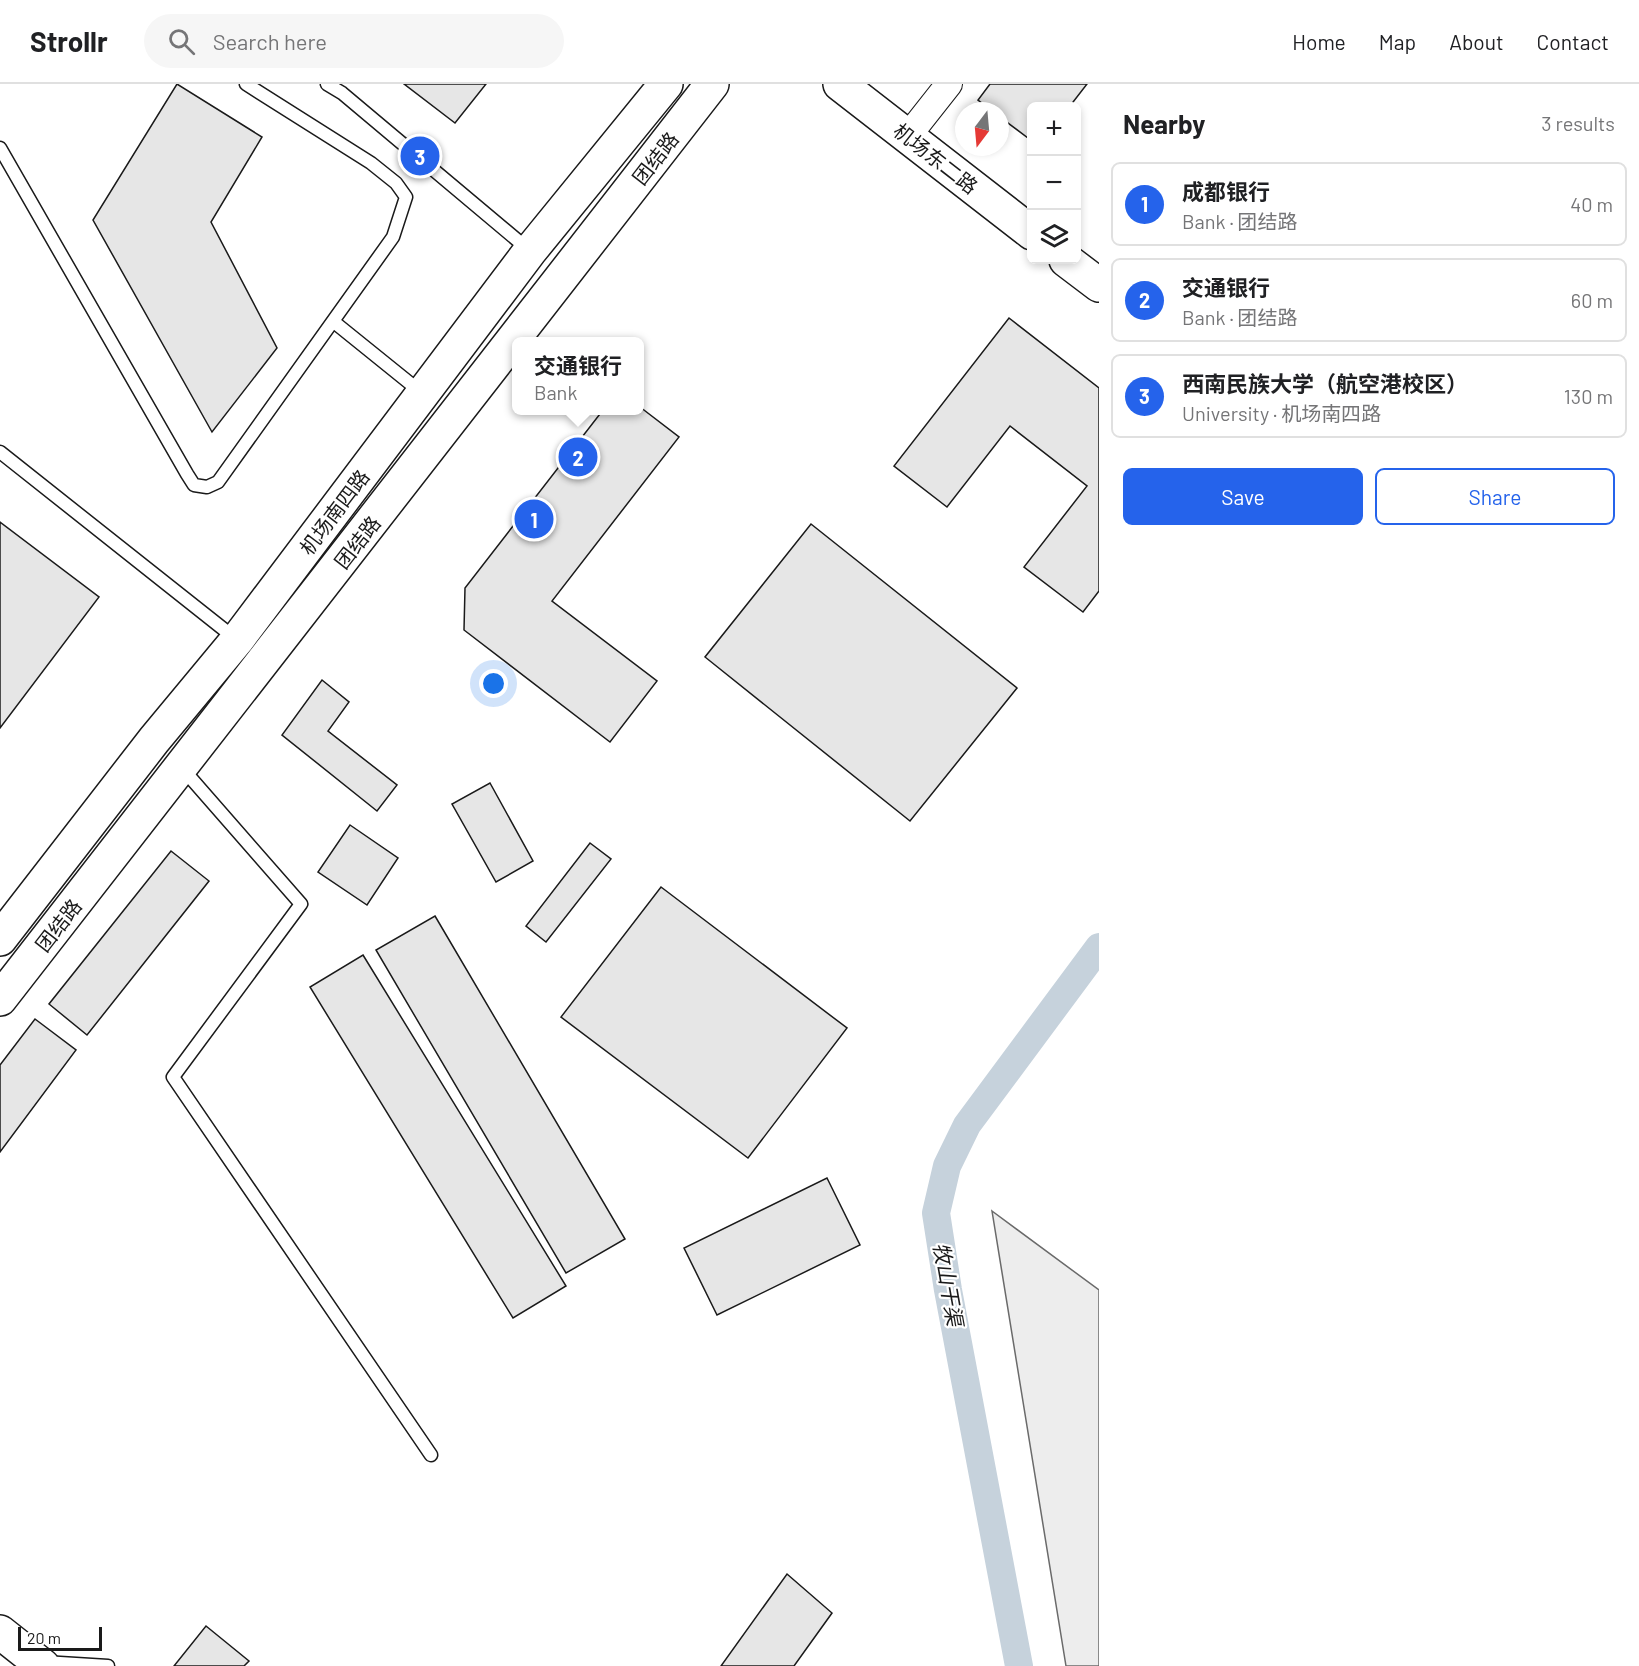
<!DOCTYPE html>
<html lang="en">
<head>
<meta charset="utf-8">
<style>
  body { margin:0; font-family:Barlow,"Noto Sans SC",sans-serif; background:#f6f6f6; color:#202124 }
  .controls { position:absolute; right:18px; top:18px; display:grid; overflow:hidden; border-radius:9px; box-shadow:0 3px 9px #0003 }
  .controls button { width:54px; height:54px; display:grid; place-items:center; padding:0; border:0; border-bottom:2px solid #e0e0e0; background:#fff; color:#202124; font:30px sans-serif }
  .compass { position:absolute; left:955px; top:18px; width:54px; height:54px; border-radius:50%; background:#fff; box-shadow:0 3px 9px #0003; rotate:196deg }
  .scale { position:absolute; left:18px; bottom:15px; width:84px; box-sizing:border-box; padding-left:6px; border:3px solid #1a1a1a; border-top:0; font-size:16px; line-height:21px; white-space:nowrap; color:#1a1a1a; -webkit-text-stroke:4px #fff; paint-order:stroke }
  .you { position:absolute; left:494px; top:600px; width:21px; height:21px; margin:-15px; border:4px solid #fff; border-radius:50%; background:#1a73e8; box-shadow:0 0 0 9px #1a73e833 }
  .badge { display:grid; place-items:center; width:39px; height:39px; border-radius:50%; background:#2563eb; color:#fff; font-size:20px; font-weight:700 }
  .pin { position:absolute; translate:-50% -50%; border:3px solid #fff; box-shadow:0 2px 6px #0006 }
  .popup { position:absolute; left:512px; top:253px; width:132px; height:78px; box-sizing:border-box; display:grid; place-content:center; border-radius:9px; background:#fff; filter:drop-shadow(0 2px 4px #0005); font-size:20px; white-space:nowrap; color:#757577 }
  .popup b { font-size:22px; color:#202124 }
  .popup::after { content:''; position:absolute; left:50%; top:100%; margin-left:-12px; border:12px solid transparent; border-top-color:#fff }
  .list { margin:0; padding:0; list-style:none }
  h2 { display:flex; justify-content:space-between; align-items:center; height:78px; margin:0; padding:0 24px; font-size:26px }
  h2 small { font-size:20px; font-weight:400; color:#757577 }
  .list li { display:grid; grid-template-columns:39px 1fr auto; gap:18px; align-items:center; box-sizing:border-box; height:84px; margin:0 12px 12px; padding:0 12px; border:2px solid #e0e0e0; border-radius:9px }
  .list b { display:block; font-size:22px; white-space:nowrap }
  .list p { margin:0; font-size:20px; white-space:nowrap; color:#757577 }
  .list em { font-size:20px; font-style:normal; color:#757577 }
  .actions { display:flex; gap:12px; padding:18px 24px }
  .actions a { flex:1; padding:14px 0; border:2px solid #2563eb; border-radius:9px; text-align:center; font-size:21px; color:#2563eb }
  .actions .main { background:#2563eb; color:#fff }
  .icon { flex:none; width:33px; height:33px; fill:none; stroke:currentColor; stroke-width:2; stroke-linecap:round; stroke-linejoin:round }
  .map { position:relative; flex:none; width:1099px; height:1582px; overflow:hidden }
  header { display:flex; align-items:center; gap:36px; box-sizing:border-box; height:84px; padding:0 30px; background:#fff; border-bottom:2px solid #e0e0e0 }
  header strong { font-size:28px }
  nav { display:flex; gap:33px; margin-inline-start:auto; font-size:21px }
  .search { width:420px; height:54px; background:#f6f6f6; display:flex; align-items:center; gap:15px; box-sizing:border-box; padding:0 21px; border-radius:33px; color:#757577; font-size:22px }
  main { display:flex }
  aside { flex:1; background:#fff }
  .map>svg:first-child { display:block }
</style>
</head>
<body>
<header>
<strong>Strollr</strong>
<div class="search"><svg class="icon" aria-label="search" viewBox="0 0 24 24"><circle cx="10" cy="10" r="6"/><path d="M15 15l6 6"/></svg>Search here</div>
<nav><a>Home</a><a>Map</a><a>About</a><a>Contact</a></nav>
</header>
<main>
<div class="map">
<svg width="1099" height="1582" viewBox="0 0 1099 1582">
  <rect width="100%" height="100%" fill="#fff"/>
  <polygon fill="#ededed" stroke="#6a6a6a" stroke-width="1.5" points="992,1127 1099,1206 1099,1582 1066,1582"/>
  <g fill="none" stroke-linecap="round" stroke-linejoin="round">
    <polyline stroke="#c6d2dc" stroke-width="28" points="1019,1582 948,1206 936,1129 947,1082 967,1041 1099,863"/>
  </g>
  <g fill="#e6e6e6" stroke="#1a1a1a" stroke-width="1.5">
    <polygon points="177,0 262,53 211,138 277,264 212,348 93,136"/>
    <polygon points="404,0 486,0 455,39"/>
    <polygon points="990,0 1087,0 1070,22 1032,22 1032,57 1000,33 1000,27 992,27 978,16"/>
    <polygon points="1009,234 1099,304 1099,507 1083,528 1024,483 1087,402 1010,342 947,423 894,382"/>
    <polygon points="640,323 679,353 552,517 657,597 610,658 464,546 465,504 603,326 640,326"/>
    <polygon points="0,438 99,513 0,644"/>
    <polygon points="811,440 1017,604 910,737 705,573"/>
    <polygon points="322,596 349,618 328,647 397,701 377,727 282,651"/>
    <polygon points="490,699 533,777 496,798 452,720"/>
    <polygon points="350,741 398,774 367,821 318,788"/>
    <polygon points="590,759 611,775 546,858 526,842"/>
    <polygon points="171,767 209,797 87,951 49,920"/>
    <polygon points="661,803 847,944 748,1074 561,933"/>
    <polygon points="435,832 625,1155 566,1189 376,866"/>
    <polygon points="363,871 566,1202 513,1234 310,903"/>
    <polygon points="35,935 76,966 0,1068 0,981"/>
    <polygon points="827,1094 860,1161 717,1231 684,1164"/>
    <polygon points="787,1490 832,1529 794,1582 721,1582"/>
    <polygon points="206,1542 249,1577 244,1582 174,1582"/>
  </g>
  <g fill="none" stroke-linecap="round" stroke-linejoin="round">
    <g stroke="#1a1a1a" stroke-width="15">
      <g id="lane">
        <polyline points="327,0 342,9 529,166"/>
        <polyline points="0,64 187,390 194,401 207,403 218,398 393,153 406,113 396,99 371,79 246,0"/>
        <polyline points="334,238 422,309"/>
        <polyline points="0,368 236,555"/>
        <polyline points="189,692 301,820 173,993 431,1371"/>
        <polyline points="44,1578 108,1582"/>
      </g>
    </g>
    <g stroke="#1a1a1a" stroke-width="28">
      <polyline id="street" points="908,52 949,0"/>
    </g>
    <g stroke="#1a1a1a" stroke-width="36">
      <g id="secondary">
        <polyline points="840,0 1032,149"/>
        <polyline points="1066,176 1099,201"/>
        <polyline points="0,855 154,656 237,556 530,167 666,0"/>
        <polyline points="0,915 712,0"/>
        <polyline points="0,1548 43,1582"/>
      </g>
    </g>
    <use href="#lane" stroke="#fff" stroke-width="12"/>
    <use href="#street" stroke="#fff" stroke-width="26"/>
    <use href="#secondary" stroke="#fff" stroke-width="33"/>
  </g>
  <g text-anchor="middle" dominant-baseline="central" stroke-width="4.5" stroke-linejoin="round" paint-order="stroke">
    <g font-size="20" fill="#1a1a1a" stroke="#fff">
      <text transform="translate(655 74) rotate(-52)">团结路</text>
      <text transform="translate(936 74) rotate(38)">机场东二路</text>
      <text transform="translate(334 428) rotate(-53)">机场南四路</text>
      <text transform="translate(357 458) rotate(-52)">团结路</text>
      <text transform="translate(58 841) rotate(-52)">团结路</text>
    </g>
    <g font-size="21" font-style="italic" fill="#1a1a1a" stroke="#fff">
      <text transform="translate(949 1200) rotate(80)">牧山干渠</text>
    </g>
  </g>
</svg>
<div class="controls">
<button>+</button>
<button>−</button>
<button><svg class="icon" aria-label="layers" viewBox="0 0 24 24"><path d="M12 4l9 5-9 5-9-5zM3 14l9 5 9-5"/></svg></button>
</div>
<svg class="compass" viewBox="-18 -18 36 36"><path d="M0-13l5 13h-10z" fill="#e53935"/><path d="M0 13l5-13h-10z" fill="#757577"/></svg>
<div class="scale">20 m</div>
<div class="you"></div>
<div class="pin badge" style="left:534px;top:435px">1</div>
<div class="pin badge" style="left:578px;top:373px">2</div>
<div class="popup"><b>交通银行</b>Bank</div>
<div class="pin badge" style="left:420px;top:72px">3</div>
</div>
<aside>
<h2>Nearby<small>3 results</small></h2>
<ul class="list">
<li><span class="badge">1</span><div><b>成都银行</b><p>Bank · 团结路</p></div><em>40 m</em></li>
<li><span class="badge">2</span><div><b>交通银行</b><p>Bank · 团结路</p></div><em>60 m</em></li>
<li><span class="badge">3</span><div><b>西南民族大学（航空港校区）</b><p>University · 机场南四路</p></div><em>130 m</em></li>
</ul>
<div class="actions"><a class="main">Save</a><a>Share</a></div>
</aside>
</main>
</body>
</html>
